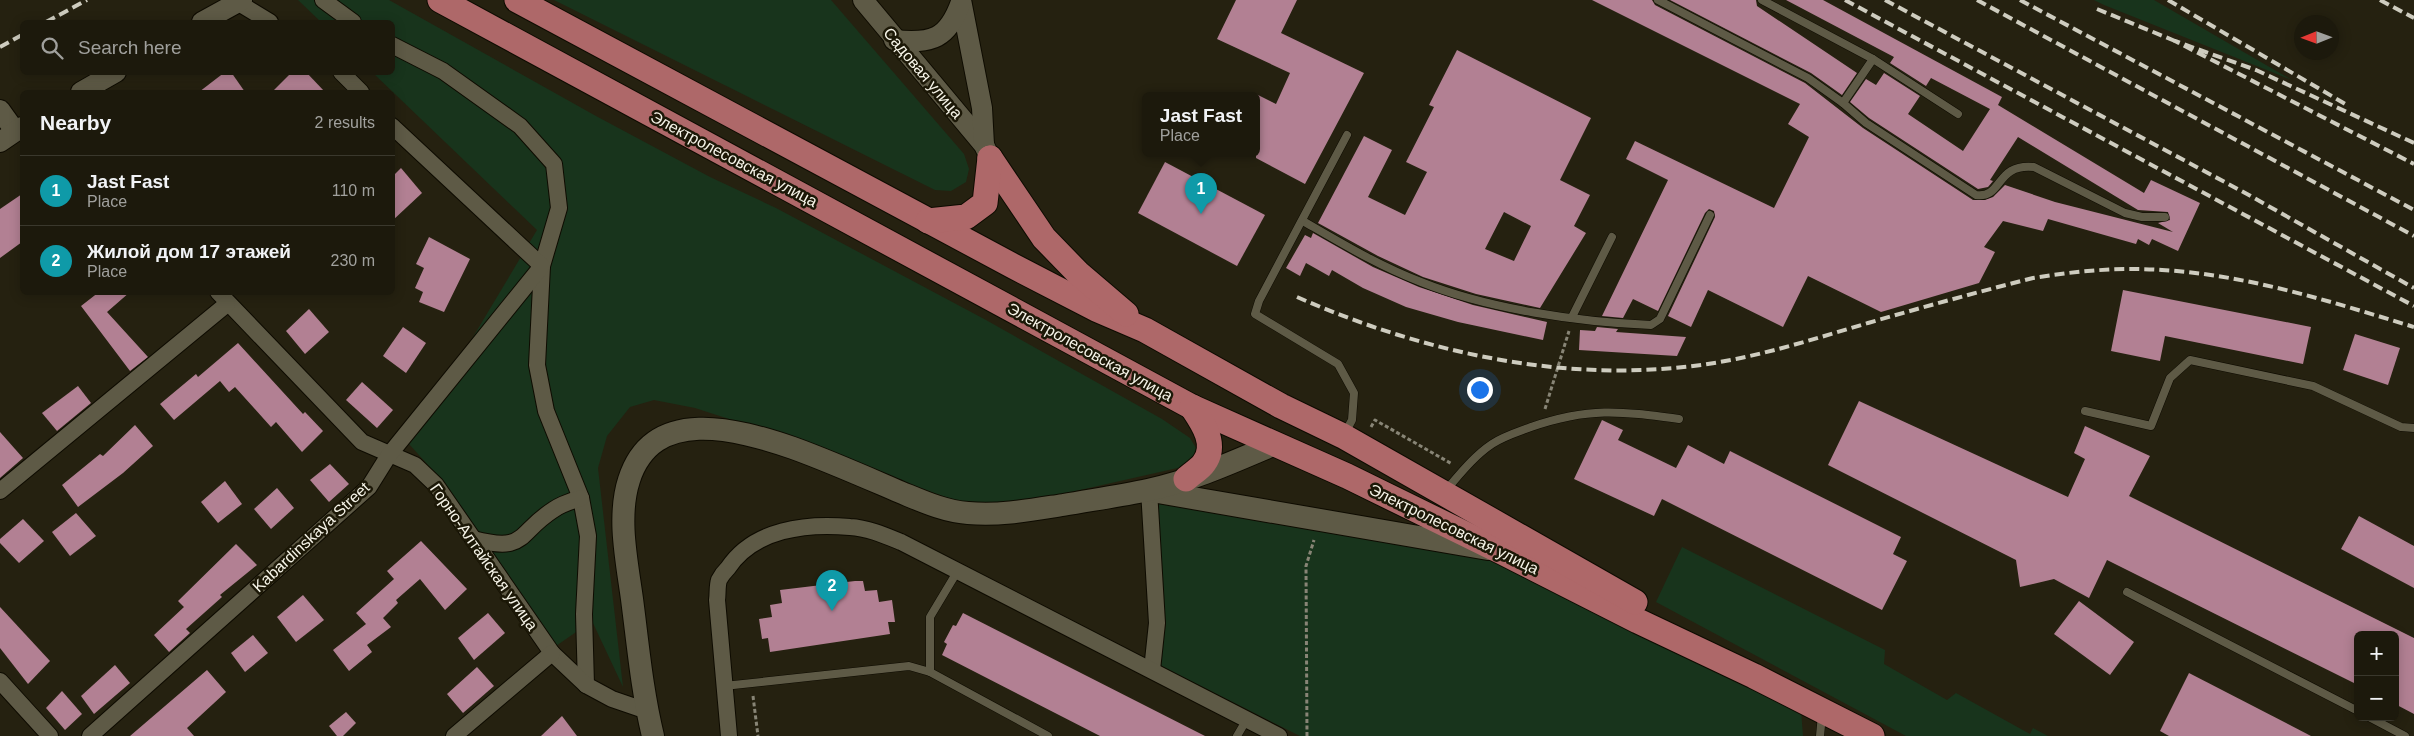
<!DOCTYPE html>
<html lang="en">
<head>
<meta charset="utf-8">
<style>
  body { margin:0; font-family:Helvetica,sans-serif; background:#29261a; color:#f1f3f6 }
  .controls { position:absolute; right:15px; bottom:15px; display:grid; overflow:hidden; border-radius:8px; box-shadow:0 2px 12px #0003 }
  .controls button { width:45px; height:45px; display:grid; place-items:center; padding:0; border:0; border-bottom:1px solid #3a382d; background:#1c190c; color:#f1f3f6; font:25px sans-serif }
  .compass { position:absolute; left:2294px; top:15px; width:45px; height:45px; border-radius:50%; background:#1c190c; box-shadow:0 2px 12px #0003; rotate:269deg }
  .you { position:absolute; left:1479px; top:389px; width:18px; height:18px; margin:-12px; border:4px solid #fff; border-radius:50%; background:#1a73e8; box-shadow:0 0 0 8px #1a73e833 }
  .badge { display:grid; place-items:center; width:32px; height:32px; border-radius:50%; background:#0b8043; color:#fff; font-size:16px; font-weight:700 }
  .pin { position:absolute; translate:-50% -41px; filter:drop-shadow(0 1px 2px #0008) }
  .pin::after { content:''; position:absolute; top:26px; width:18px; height:15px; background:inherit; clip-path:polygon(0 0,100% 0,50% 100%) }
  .popup { position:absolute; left:1142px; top:92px; width:118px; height:65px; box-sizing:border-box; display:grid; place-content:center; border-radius:8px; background:#1c190c; filter:drop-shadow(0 1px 4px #0005); font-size:16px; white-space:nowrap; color:#a0a09d }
  .popup b { font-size:19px; color:#f1f3f6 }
  .popup::after { content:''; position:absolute; left:50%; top:100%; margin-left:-10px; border:10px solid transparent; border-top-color:#1c190c }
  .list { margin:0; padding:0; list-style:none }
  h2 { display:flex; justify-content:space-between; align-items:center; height:65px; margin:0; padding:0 20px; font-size:21px }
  h2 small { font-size:16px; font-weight:400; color:#a0a09d }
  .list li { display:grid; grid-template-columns:32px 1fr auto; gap:15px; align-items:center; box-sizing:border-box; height:70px; padding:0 20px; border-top:1px solid #3a382d }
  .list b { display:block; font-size:19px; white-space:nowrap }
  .list p { margin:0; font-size:16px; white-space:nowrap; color:#a0a09d }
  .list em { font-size:16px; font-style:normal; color:#a0a09d }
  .icon { flex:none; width:28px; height:28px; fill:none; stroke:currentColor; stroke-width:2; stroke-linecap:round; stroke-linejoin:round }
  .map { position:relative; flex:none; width:2414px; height:736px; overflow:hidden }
  .search { position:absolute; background:#1c190c; box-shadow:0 2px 12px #0003; left:20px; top:20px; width:375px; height:55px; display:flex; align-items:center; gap:12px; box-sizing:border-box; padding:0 18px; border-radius:8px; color:#a0a09d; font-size:19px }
  .panel { position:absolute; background:#1c190c; box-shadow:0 2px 12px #0003; left:20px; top:90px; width:375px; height:205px; border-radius:8px }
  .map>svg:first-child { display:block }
</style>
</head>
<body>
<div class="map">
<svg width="2414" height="736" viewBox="0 0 2414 736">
  <rect width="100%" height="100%" fill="#252110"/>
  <g fill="#18341c">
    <polygon points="298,0 389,0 596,116 710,177 776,208 986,320 1162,419 1190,438 1196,448 1192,459 1182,467 1014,505 959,502 760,429 695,408 654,400 630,407 607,436 598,468 623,687 592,621 556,646 427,464 409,444 537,230 373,73 392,72 392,22 321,22"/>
    <polygon points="554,0 831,0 964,154 969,169 966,182 951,191 935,190"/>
    <polygon points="2094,0 2154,0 2292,80 2104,5"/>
    <polygon points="1159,499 1485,557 1801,710 1803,736 1300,736 1159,665"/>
    <polygon points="1682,547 1885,650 1884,664 1947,700 1956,693 2030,734 2033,728 2048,736 1906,736 1656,602"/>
  </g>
  <g fill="#b28093" fill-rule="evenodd">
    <polygon points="1236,0 1297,0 1281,33 1364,73 1305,184 1256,158 1256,94 1276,104 1290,73 1217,39"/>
    <polygon points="1592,0 1652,0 1655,5 1805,83 1863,128 1973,200 1985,200 1993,197 2005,185 2055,202 2173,232 2158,223 2170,220 2168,212 2138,210 2018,137 1990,180 1993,181 1988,187 1978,189 1869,118 1850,102 1866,79 1876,85 1884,73 1920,96 1908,114 1963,151 1990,109 1931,78 1926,86 1890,63 1894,57 1786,0 1823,0 2002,97 1998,105 2144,193 2151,180 2200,203 2178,251 2152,239 2149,245 2138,239 2136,244 2048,219 2043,231 2003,221 1984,247 1995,252 1979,283 1881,312 1808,276 1783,327 1708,290 1691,327 1668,316 1715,217 1714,211 1709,209 1705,213 1658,311 1633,299 1623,318 1602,316 1668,180 1626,159 1635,141 1774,208 1809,137 1788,124 1800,104"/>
    <polygon points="1670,0 1756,0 1757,6 1857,73 1842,95 1811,73"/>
    <path d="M 1457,50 L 1591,118 L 1560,180 L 1590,195 L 1574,226 L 1586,233 L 1540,308 L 1476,294 L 1423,277 L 1378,256 L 1318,223 L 1364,136 L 1392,150 L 1368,197 L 1405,215 L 1427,172 L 1406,162 L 1434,107 L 1429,105 ZM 1504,212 L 1531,226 L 1514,261 L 1485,249 Z"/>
    <polygon points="225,72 231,72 245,92 199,92"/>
    <polygon points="292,72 306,72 325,92 272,92"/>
    <polygon points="1165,162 1265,215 1237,266 1138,213"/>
    <polygon points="401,168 422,193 392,221 392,177"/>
    <polygon points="22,194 22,242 0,258 0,209"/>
    <polygon points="1313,233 1373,267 1419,287 1473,305 1547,322 1543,340 1458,322 1406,307 1363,288 1332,270 1329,276 1306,263 1300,276 1286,268 1305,235 1311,238"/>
    <polygon points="429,237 470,259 444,312 419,302 423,292 415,288 424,268 416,264"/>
    <polygon points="2123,290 2311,327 2303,364 2165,336 2160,361 2111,351"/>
    <polygon points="99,292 130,292 107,312 148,357 130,371 81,306"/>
    <polygon points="309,309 329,332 305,354 286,331"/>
    <polygon points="403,327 426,343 406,373 383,356"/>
    <polygon points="1597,327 1618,329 1616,332 1686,337 1677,356 1579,350 1580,330 1595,331"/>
    <polygon points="2355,334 2400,348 2388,385 2343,370"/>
    <polygon points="238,343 303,414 305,412 323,431 302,452 276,422 271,427 235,387 229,392 220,381 174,420 160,404 196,374 198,377"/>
    <polygon points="362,382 393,410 377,428 346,400"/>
    <polygon points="78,386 91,403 57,431 42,413"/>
    <polygon points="1859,401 2068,497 2085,459 2074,453 2085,426 2150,456 2129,496 2414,638 2414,714 2395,704 2395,635 2358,635 2358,685 2107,560 2089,598 2054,579 2020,587 2016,560 1828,465"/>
    <polygon points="1602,420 1623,430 1618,440 1676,468 1688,445 1724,464 1730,451 1901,537 1893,554 1907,561 1882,610 1662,499 1654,516 1574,479"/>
    <polygon points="135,425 153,446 123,473 78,507 62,485 100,454 103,456"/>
    <polygon points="0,432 23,458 0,478"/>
    <polygon points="330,464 349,484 329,502 310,480"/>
    <polygon points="225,481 242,504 218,523 201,502"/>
    <polygon points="277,488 294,508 271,529 254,509"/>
    <polygon points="76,513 96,536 70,556 52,532"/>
    <polygon points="2359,516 2414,546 2414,588 2341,549"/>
    <polygon points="23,519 44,541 19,563 0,543 0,539"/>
    <polygon points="421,541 467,589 445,610 420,579 396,600 398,603 383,618 391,627 367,645 372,652 349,671 333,650 366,624 356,613 394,579 387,571"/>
    <polygon points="236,544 257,565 220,595 222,597 186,629 190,633 169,652 154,635 184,607 178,601"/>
    <polygon points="855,581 863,581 865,591 877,590 879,602 892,600 895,622 888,622 890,634 770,652 768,638 762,639 759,619 772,617 770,605 782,603 780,590"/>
    <polygon points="303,595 324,620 296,642 277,617"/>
    <polygon points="2079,601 2134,642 2110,675 2054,634"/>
    <polygon points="0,607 50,661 28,684 0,648"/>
    <polygon points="488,613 505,633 474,660 458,638"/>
    <polygon points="963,613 1205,736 1100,736 942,655 947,644 944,642 953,625 956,626"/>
    <polygon points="253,635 268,653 245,672 231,653"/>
    <polygon points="115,665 130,683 94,714 81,696"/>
    <polygon points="477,667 494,686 463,713 447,694"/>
    <polygon points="207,670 226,692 187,728 194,736 130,736"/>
    <polygon points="2189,673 2311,736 2169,736 2160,731"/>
    <polygon points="62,691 82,714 65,730 46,708"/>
    <polygon points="346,712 356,723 343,736 337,736 329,726"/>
    <polygon points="562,716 577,736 541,736"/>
  </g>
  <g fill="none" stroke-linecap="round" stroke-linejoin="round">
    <g stroke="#0e0b00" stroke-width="9">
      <g id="service">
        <polyline points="1658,0 1808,78 1843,103"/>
        <polyline points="1762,0 1873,59 1958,114"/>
        <path d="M 1873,59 L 1843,103 L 1866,123 L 1976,195 C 2003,199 1995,163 2034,167 L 2125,213 L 2142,217 L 2165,217"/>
        <path d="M 1303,221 C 1341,243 1379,266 1421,282 C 1488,309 1578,322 1651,325 L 1660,319 L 1710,215"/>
        <polyline points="1572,317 1612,237"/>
        <polyline points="2085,411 2151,426 2170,378 2190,360 2313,386 2401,427 2414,428"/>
        <polyline points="1345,433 1352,420 1354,393 1338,364 1255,314 1259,301 1347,135"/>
        <path d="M 1446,490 C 1460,474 1474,456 1492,444 C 1504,436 1518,432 1531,427 C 1589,407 1619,411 1679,419"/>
        <polyline points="957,572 930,617 930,672 1048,736"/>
        <polyline points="2127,592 2358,711"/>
        <polyline points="724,686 909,666 930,672"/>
        <polyline points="2369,717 2405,736"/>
        <polyline points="1237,736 1247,719"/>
        <polyline points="1820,736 1822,715"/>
      </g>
    </g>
    <g stroke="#0e0b00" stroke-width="18">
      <g id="minor">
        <polyline points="323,0 353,22"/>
        <polyline points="237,2 270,22"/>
        <polyline points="392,45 443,71 520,126 554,164 559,208 542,266 537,365 546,411 581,498 588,536 584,614 586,685"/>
        <polyline points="341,72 361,92"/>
        <polyline points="218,292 362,442 415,465 436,485 552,653 586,685 612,699 647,711"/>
        <polyline points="1149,490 1157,623 1152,670"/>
        <polyline points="0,491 227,304"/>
        <path d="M 473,539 C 527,553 516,534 553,510 C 561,504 571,501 581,498"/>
        <polyline points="0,681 50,736"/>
        <polyline points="90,736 369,487 389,455 542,266 392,126"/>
        <polyline points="454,736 552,653"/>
        <path d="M 729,736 L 717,600 C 718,594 717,586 719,580 C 721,576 725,571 728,568 C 754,529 806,523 850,527 C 868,528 884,535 901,542 L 1279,736"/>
      </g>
    </g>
    <g stroke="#0e0b00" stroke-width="22">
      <g id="tertiary">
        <polyline points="863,0 984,145 990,158"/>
        <polyline points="961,0 982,108 984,145"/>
        <polyline points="202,22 242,0"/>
        <path d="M 894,40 C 932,44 948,39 961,2"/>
        <polyline points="81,92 116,72"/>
        <polyline points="0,110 15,131"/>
        <polyline points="0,142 22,127"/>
      </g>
    </g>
    <g stroke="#0e0b00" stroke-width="24">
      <g id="secondary">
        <polyline points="1152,491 1488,549"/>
        <path d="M 653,736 C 642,691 638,645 632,599 C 627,562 617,517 629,480 C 653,405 737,429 793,448 C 829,461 865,477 900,492 C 922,501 943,511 968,513 C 1000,516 1031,510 1063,505 C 1091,500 1120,496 1148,490 C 1191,481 1233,462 1273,445"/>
      </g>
    </g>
    <g stroke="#0e0b00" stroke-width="27">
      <g id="primary">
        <polyline points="440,0 1192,407 1347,476 1502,552 1638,621 1754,676 1872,736"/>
        <polyline points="517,0 1013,266 1096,309 1145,330 1281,406 1343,436 1635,602"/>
        <polyline points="990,158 1044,238 1078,273 1126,314"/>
        <polyline points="928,221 966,217 985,203 990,158"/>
        <path d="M 1186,479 C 1191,474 1200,469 1204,463 C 1218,444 1202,422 1192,407"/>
      </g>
    </g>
    <g stroke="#888576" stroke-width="3" stroke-dasharray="4 2.5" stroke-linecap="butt">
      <polyline points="1545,409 1569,331"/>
      <polyline points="1371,427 1375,420 1452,464"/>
      <polyline points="753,696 758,736"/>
      <polyline points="1307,736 1306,566 1314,540"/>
    </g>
    <use href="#service" stroke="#5e5a46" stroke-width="8"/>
    <use href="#minor" stroke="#5e5a46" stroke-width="16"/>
    <use href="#tertiary" stroke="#5e5a46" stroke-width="20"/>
    <use href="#secondary" stroke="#5e5a46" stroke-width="22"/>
    <use href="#primary" stroke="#ae6869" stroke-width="25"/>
    <g stroke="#ceccbf" stroke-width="4" stroke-dasharray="10 5" stroke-linecap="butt">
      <polyline points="1845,0 2414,306"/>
      <polyline points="1885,0 2247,194 2414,288"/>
      <polyline points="1977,0 2414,236"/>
      <polyline points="2020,0 2414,210"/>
      <polyline points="2168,0 2347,105"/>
      <polyline points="2380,0 2414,18"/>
      <polyline points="2097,9 2175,41"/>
      <polyline points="46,22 87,0"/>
      <polyline points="0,47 22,35"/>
      <polyline points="2414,143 2256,70 2175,41 2414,164"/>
      <path d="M 1297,297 C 1434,357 1587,389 1736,359 C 1780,350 1824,336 1868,323 C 1923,307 1978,292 2033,278 C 2076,271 2119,267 2162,270 C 2249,275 2332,302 2414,327"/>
    </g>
  </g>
  <g text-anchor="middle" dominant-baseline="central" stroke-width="5" stroke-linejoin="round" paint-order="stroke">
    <g font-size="16" fill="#f6f4e8" stroke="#1c1807">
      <text transform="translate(923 73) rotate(50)">Садовая улица</text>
      <text transform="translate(734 159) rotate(28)">Электролесовская улица</text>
      <text transform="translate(1090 352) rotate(29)">Электролесовская улица</text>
      <text transform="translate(1454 529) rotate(26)">Электролесовская улица</text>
      <text transform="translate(311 537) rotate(-43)">Kabardinskaya Street</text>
      <text transform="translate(484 557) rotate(55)">Горно-Алтайская улица</text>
    </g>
  </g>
</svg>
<div class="controls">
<button>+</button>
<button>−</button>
</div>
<svg class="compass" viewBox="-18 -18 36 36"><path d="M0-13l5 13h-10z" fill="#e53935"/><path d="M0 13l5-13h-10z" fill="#a0a09d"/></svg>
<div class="you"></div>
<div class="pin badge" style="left:1201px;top:214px;background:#0f9aa8">1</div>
<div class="popup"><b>Jast Fast</b>Place</div>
<div class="pin badge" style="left:832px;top:611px;background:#0f9aa8">2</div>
<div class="search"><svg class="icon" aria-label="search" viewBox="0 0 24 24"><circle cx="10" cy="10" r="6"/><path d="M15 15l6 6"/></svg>Search here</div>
<section class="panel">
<h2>Nearby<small>2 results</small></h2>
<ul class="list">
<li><span class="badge" style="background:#0f9aa8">1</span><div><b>Jast Fast</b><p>Place</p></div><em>110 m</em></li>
<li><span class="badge" style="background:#0f9aa8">2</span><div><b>Жилой дом 17 этажей</b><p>Place</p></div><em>230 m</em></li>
</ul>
</section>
</div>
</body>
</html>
